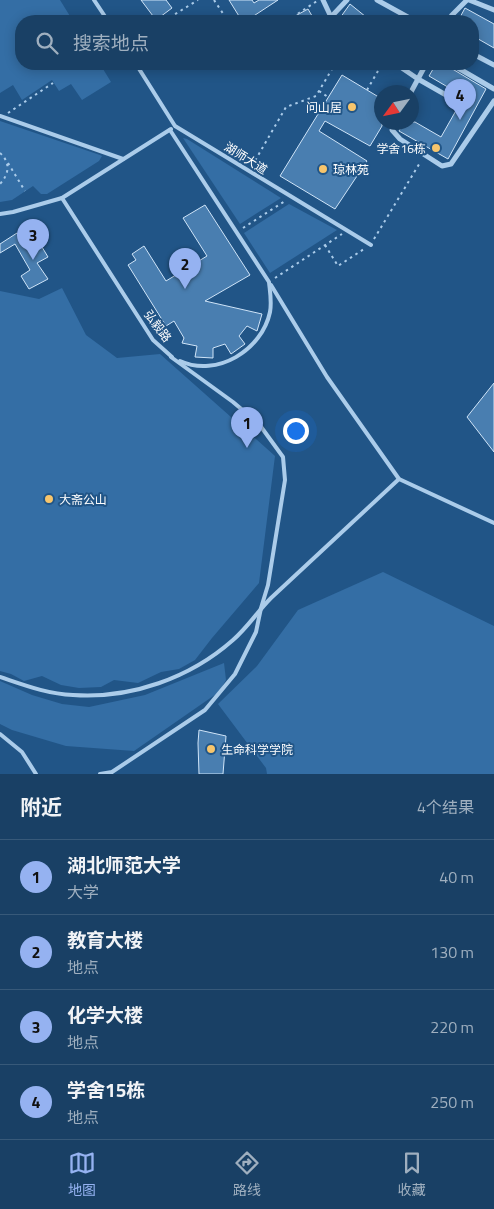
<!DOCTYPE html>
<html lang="zh">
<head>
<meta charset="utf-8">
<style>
  body { margin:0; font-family:"Titillium Web","Noto Sans SC",sans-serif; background:#22476b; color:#f1f3f6 }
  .compass { position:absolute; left:374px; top:85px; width:45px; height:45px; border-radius:50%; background:#194065; box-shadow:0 2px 12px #0003; rotate:237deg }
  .you { position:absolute; left:295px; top:430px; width:18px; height:18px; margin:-12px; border:4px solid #fff; border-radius:50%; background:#1a73e8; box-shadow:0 0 0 8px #1a73e833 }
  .badge { display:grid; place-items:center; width:32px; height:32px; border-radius:50%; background:#95b2f1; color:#111; font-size:16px; font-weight:700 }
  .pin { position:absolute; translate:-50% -41px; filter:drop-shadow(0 1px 2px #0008) }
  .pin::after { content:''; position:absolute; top:26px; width:18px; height:15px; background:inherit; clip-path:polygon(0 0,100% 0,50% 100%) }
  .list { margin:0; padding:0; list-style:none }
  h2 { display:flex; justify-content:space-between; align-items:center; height:65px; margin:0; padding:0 20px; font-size:21px }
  h2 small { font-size:16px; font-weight:400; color:#9fafbf }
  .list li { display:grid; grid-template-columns:32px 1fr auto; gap:15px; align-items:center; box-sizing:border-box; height:75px; padding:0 20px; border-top:1px solid #375979 }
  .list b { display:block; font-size:19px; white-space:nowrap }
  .list p { margin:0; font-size:16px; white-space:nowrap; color:#9fafbf }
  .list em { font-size:16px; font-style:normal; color:#9fafbf }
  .icon { flex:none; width:28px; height:28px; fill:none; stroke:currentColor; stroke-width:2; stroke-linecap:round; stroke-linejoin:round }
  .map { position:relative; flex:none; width:494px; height:774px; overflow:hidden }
  .search { position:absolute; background:#194065; box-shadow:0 2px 12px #0003; left:15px; right:15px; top:15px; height:55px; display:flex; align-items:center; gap:12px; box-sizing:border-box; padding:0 18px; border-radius:20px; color:#9fafbf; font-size:19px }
  .sheet { height:365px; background:#194065 }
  nav { display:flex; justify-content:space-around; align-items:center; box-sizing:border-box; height:70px; border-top:1px solid #375979; background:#194065; font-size:14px; color:#9fafbf }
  nav a { display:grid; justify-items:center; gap:2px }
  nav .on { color:#95b2f1 }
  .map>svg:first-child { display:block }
</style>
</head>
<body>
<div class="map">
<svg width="494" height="774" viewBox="0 0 494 774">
  <rect width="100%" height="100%" fill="#215587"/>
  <g fill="#346ea5">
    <polygon points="0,0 60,0 73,21 21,21 21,64 100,64 111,82 82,100 71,84 59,91 52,80 22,100 13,85 0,93"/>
    <polygon points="0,121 100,155 102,156 99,161 47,194 41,194 33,186 12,200 0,202"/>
    <polygon points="183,138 187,139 281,198 240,224"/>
    <polygon points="289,204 337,230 270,273 244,233"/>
    <polygon points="62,288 86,335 117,358 160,354 275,456 259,583 212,638 195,660 179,669 161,672 138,683 114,680 101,687 79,688 61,685 42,676 24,681 11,674 0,671 0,291 39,299"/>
    <polygon points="383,572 494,626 494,774 267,774 266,768 218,704 257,666 298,610"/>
    <polygon points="224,663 226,680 219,692 134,751 66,746 12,730 0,724 0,681 32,695 62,704 89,707 145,695"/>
  </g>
  <g fill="#497eb0" stroke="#cfe4f8">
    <polygon points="141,0 166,0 172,8 156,20"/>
    <polygon points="229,0 252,0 254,3 259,0 278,0 246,21 242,21"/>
    <polygon points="350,4 371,21 344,21 340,18"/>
    <polygon points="465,8 494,24 494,48 473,36 473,21 458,21"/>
    <polygon points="308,9 315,21 286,21"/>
    <polygon points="436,64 444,64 486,89 448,159 399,131 404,122 415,122 441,137 458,107 462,107 464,105 462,99 463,96 429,76"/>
    <polygon points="342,75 382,99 382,126 370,146 325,121 319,131 367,161 335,209 280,176"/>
    <polygon points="205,205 250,275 205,301 262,314 257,331 247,326 239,336 245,344 231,354 225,344 213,348 213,358 195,357 197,346 182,343 184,338 174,321 166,326 128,265 136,260 132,254 144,246 166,281 207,256 183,218"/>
    <polygon points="17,233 27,249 39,242 48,257 37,263 48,279 29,289 21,276 30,270 15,244 0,253 0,244"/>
    <polygon points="494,383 494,452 467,417"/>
    <polygon points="199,730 226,736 223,774 199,774 198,743"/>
  </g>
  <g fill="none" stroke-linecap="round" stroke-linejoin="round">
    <g stroke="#abccea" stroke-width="2" stroke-dasharray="2.5 4" stroke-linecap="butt">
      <polyline points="214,0 228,21"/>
      <polyline points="164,21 198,0"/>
      <polyline points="287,21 317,1"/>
      <polyline points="367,90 382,64"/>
      <polyline points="319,91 328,97"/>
      <polyline points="8,113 53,83"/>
      <path d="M 0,153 C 11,163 9,174 0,184"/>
      <polyline points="8,163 25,191"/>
      <polyline points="252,166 286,107 316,96 335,64"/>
      <polyline points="243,228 285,201"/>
      <polyline points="374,239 421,161"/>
      <polyline points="325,245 338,266 364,249"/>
      <polyline points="275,278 342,234"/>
    </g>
    <g stroke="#abccea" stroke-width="4">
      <polyline points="94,0 108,21"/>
      <polyline points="136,64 175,126 371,245"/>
      <polyline points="0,116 123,159"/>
      <path d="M 170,130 L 269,282 C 270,292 272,302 270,312 C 262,350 217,378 180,361"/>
      <polyline points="62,198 153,340 172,357"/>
      <polyline points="0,214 13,212 62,198 171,129"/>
      <polyline points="271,285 327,377 399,479 494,523"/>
      <path d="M 0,677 C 24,685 47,694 73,695 C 131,699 190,678 233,640 C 247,628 258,611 271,598 C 314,558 356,519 399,479"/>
      <polyline points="0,734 22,752 36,774"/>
      <polyline points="100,774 112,772 205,710 235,674 256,632 261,608 268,585 285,480 283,457 259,424 233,402 171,357"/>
    </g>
    <g stroke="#abccea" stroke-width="5">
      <polyline points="323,0 331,17 337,21"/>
      <polyline points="377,0 415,21"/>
      <polyline points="469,0 494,10"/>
      <polyline points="331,17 347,0"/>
      <polyline points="448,21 452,15 467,0"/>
      <polyline points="473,54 494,65"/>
      <polyline points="396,64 418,79 460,103"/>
      <polyline points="451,64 494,89"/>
      <polyline points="411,92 426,64"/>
      <polyline points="396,122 392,130 400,139 442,166 451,164 494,101"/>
    </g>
  </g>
  <g fill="#f7c56c" stroke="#215587" stroke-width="2">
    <circle cx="352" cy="107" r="5"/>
    <circle cx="436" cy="148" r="5"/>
    <circle cx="323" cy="169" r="5"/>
    <circle cx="49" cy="499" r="5"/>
    <circle cx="211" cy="749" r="5"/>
  </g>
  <g text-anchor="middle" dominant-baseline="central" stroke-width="4" stroke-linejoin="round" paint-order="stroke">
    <g font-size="12" fill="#fff" stroke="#215587" text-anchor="start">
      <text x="342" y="107" text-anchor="end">问山居</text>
      <text x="426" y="148" text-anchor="end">学舍16栋</text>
      <text x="333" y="169">琼林苑</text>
      <text x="59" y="499">大斋公山</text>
      <text x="221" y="749">生命科学学院</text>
    </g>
    <g font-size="12" fill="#fff" stroke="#215587">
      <text transform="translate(246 158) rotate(32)">湖师大道</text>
      <text transform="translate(158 326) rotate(53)">弘毅路</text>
    </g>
  </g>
</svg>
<svg class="compass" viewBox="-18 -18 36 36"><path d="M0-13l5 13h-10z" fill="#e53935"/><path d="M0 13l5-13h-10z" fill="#9fafbf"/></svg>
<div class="you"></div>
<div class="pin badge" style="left:247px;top:448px">1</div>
<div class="pin badge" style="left:185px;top:289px">2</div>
<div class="pin badge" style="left:33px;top:260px">3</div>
<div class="pin badge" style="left:460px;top:120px">4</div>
<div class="search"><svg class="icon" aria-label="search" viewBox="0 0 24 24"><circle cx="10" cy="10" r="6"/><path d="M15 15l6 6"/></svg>搜索地点</div>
</div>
<section class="sheet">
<h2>附近<small>4个结果</small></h2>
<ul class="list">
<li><span class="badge">1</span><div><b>湖北师范大学</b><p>大学</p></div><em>40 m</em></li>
<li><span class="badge">2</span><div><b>教育大楼</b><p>地点</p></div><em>130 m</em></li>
<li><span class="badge">3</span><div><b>化学大楼</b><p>地点</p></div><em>220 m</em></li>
<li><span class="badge">4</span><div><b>学舍15栋</b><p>地点</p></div><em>250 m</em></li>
</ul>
</section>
<nav>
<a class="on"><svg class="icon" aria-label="map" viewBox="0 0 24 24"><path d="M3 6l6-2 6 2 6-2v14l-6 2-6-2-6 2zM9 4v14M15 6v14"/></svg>地图</a>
<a><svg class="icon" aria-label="directions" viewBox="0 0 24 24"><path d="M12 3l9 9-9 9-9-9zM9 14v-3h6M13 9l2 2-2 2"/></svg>路线</a>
<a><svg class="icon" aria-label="saved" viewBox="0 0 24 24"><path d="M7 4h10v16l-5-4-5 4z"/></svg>收藏</a>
</nav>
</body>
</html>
